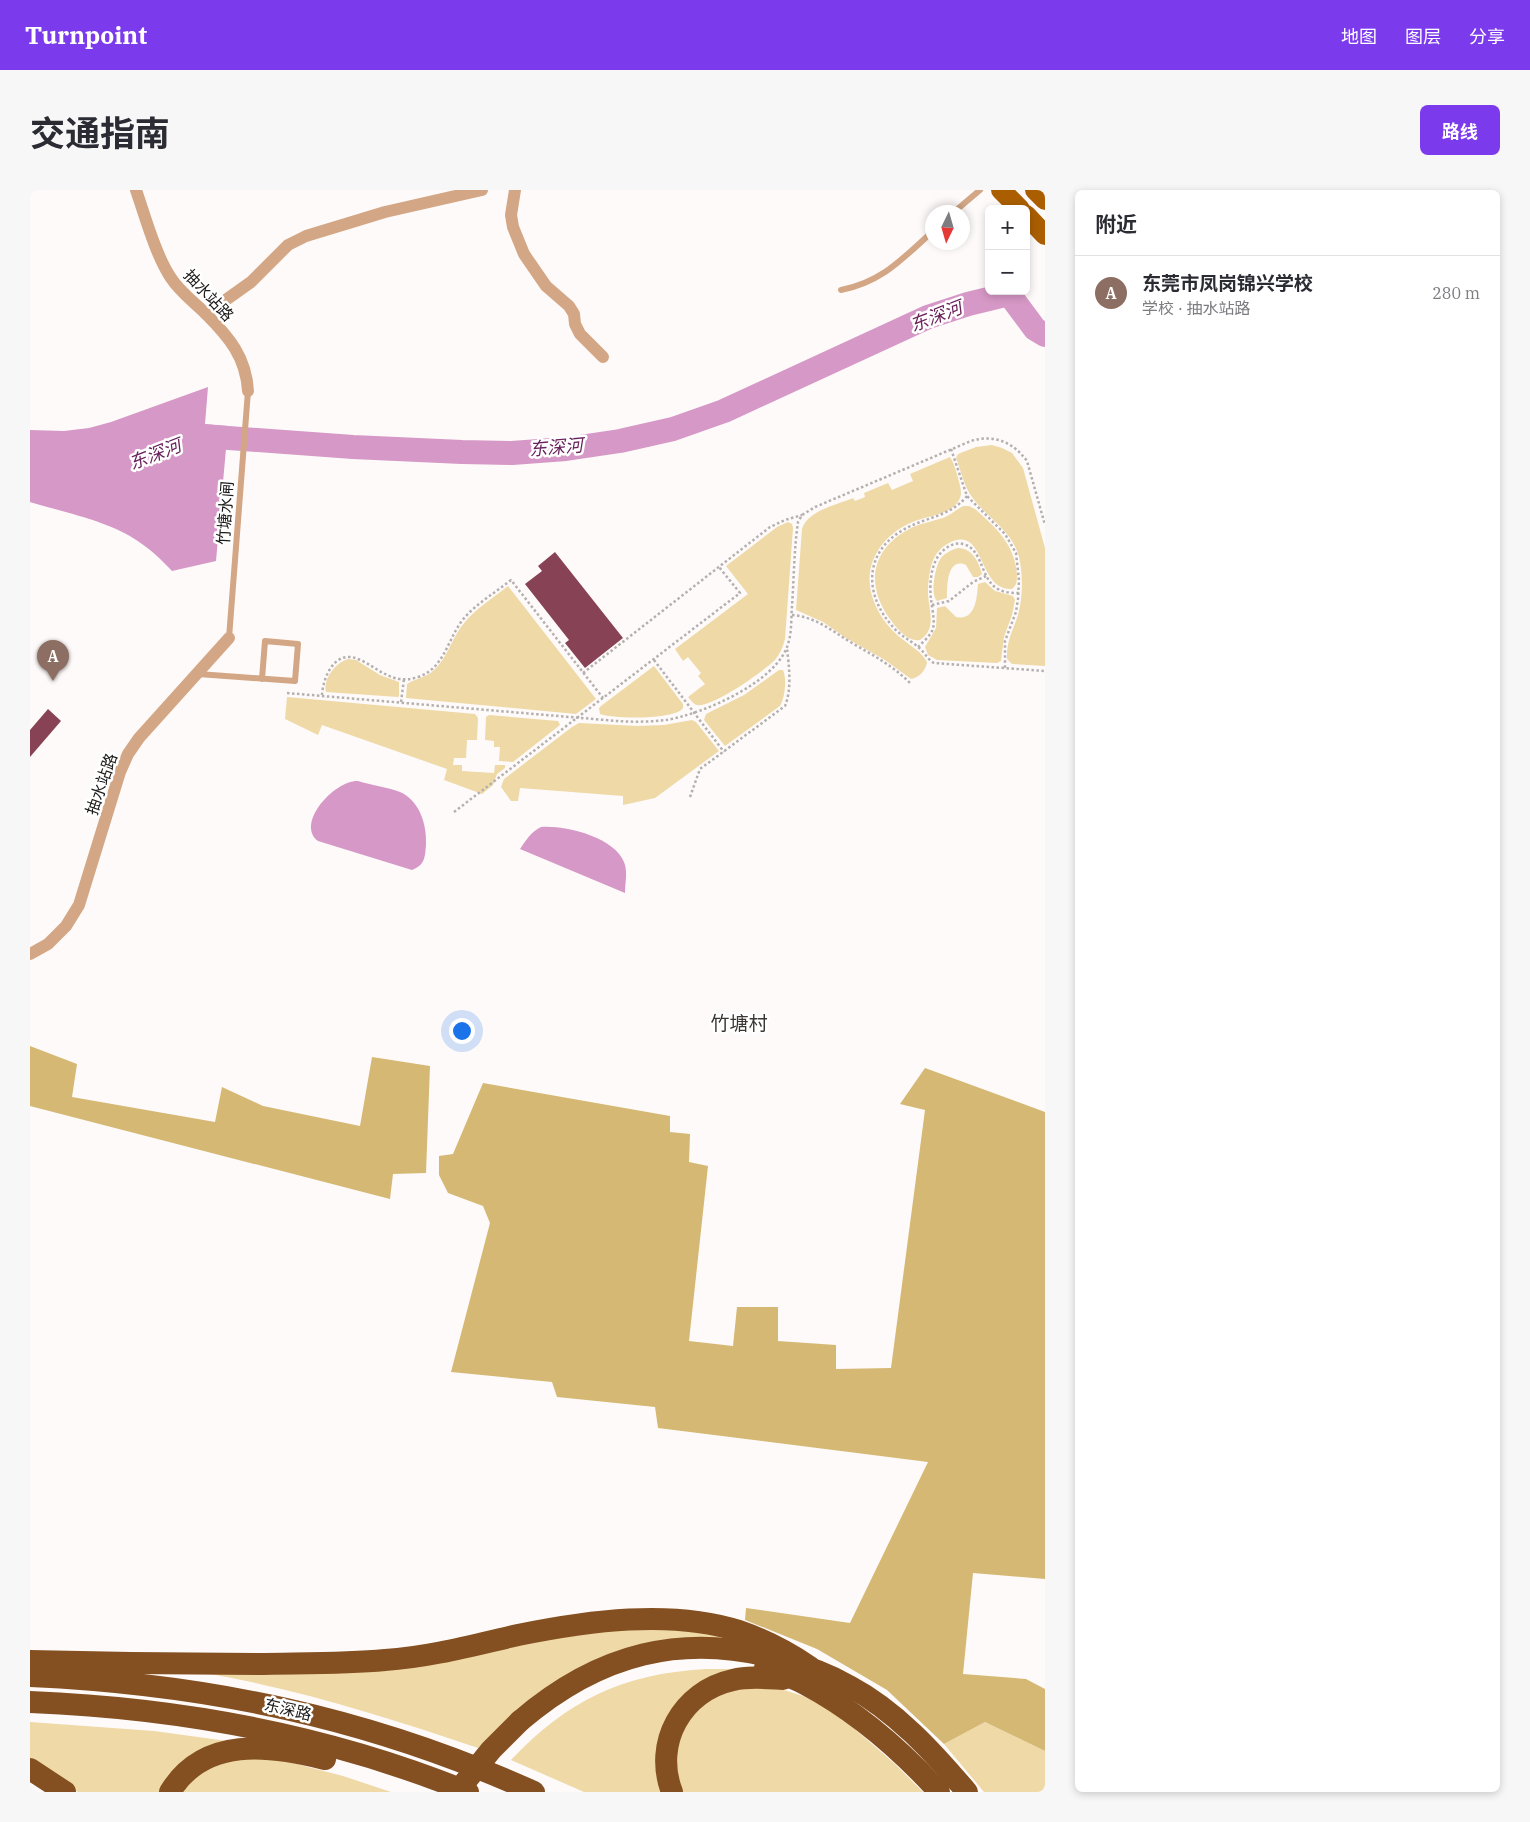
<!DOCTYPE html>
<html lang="zh">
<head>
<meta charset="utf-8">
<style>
  body { margin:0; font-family:"IBM Plex Serif","Noto Sans SC",serif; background:#f7f7f7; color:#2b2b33 }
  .controls { position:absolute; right:15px; top:15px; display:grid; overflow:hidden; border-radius:8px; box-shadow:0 2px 8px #0003 }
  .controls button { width:45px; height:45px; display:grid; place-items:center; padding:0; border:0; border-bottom:1px solid #e1e1e2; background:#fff; color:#2b2b33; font:25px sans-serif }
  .compass { position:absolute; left:895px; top:15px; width:45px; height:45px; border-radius:50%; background:#fff; box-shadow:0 2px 8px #0003; rotate:185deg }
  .you { position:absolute; left:431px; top:840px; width:18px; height:18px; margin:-12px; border:4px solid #fff; border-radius:50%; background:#1a73e8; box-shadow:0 0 0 8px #1a73e833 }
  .badge { display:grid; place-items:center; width:32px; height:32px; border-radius:50%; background:#7c3aed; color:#fff; font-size:16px; font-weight:700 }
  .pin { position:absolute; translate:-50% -41px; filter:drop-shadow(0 1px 2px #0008) }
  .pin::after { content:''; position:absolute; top:26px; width:18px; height:15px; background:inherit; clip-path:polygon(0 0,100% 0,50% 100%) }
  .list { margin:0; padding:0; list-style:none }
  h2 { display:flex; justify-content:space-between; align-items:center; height:65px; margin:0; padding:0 20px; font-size:21px }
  h2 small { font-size:16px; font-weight:400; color:#7c7c81 }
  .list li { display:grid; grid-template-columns:32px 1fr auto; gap:15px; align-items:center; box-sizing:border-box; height:75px; padding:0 20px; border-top:1px solid #e1e1e2 }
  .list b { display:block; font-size:19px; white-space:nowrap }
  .list p { margin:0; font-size:16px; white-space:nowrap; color:#7c7c81 }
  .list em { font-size:16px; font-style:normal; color:#7c7c81 }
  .map { position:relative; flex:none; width:1015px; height:1602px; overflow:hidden; border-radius:8px }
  header { display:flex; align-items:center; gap:30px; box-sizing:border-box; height:70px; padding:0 25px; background:#7c3aed; color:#fff }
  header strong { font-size:24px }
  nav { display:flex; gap:28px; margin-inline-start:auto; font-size:18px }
  .intro { display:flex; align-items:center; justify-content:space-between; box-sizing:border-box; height:120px; padding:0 30px }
  h1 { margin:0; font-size:35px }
  .button { padding:12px 22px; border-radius:8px; background:#7c3aed; color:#fff; font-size:18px; font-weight:700 }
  main { display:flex; gap:30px; padding:0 30px }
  aside { flex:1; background:#fff; border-radius:8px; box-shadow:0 2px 8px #0003 }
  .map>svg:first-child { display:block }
</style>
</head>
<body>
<header>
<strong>Turnpoint</strong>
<nav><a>地图</a><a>图层</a><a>分享</a></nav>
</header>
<div class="intro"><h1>交通指南</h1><a class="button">路线</a></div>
<main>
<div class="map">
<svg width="1015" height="1602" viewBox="0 0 1015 1602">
  <rect width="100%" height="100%" fill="#fefaf9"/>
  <g fill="#eed9a7">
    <path d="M 962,255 L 972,258 L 982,263 L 993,278 L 1015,358 L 1015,476 L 982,474 L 977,469 C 976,452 983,440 988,425 C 993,407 993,385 989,367 C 982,340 957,328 942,307 C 934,296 931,281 926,268 L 928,264 L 946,257 Z"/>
    <path d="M 920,267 C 924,273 926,281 928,288 C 930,296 933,303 929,310 C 922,324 898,326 885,331 C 854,343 832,372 842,406 C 847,423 858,438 872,449 C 882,457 891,461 897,472 C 896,480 889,488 881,489 L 855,470 L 816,448 L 793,432 L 766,420 L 772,339 C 778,320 807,315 823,308 L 825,311 L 835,307 L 834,303 L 858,293 L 862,300 L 883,291 L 880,284 Z"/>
    <path d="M 933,316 L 939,316 L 945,319 C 966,338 985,354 987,385 C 987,391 987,395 982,399 C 947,401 956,334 919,353 C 911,357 905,364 902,373 C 899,382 898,394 898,404 C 899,421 907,439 890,450 C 878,452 867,439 860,429 C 834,393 842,357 883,337 C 893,333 903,331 913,328 C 920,325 926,320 933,316 Z"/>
    <path d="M 758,332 L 762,334 L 763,338 L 755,449 C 753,457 750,464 745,470 C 734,481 682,518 667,515 C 663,514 661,510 658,507 L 675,494 L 668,486 L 671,483 L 658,467 L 653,471 L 645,459 L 718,404 L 696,376 L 747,337 Z"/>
    <path d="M 928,358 C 942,358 949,372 952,384 L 948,387 L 943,387 L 936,375 C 917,367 917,396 917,408 L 907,411 C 900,404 905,376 911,368 C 915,363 921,360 928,358 Z"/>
    <path d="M 955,392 L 965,401 L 983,406 L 985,410 L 982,425 L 974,447 L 971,471 L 967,473 L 907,470 L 898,465 L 895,457 L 906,438 L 907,418 L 915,416 L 926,427 C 946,431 947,407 948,394 Z"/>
    <path d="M 478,396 L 566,509 L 546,524 L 376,508 L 377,494 C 386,488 396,488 404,480 C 417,468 421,451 431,437 C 443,420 462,409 478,396 Z"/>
    <path d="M 318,469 L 326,470 L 350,485 L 369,492 L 369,506 L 368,507 L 296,502 C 293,489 305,473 318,469 Z"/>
    <path d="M 624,476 L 653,514 L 653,518 C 645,530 583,529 570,524 L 569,518 L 571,516 Z"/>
    <path d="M 749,480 L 753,480 C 757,489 755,507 750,516 L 695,556 L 674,530 L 676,524 L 714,505 Z"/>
    <polygon points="257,507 445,524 448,528 447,550 437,550 436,568 424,568 423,575 432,575 432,581 464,583 465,575 475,575 475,578 467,584 463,595 452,604 414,590 417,579 292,535 288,545 255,529"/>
    <polygon points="459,525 528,531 530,535 483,572 469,571 470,557 464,557 464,551 455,550 456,527"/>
    <polygon points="662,530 666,532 689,561 625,608 593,615 593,606 490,598 488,611 481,611 471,597 474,589 542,537 549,533 607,536 634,535"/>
    <path d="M 557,1439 L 655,1439 L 691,1447 L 491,1517 L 448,1558 C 360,1528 271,1500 180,1484 Z"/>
    <path d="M 675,1479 L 705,1479 L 662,1498 L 632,1602 L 554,1602 L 481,1570 C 538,1510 592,1484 675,1479 Z"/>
    <polygon points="713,1496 754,1500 773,1506 792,1515 827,1537 826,1540 866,1575 893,1602 651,1602 644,1578 651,1539 677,1510"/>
    <polygon points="0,1532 124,1541 197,1551 131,1602 48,1602 0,1572"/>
    <polygon points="955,1532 1015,1561 1015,1602 954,1602 914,1554"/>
    <polygon points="217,1567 259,1572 313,1586 361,1602 151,1602 179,1576"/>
  </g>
  <g fill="#d5b873">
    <polygon points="0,856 47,874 42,907 185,932 192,897 233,916 330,936 342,867 400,876 396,983 363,984 360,1009 0,916"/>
    <polygon points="895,878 1015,922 1015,1389 943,1383 933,1484 996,1489 1015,1499 1015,1561 955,1532 914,1554 857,1500 787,1459 715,1430 716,1418 820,1433 898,1272 628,1238 625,1217 527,1207 522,1192 421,1182 460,1033 453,1016 418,1003 409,985 409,966 423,964 453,893 640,926 640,942 660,944 659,972 678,976 659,1151 703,1156 707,1117 748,1117 748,1151 806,1155 806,1179 861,1178 895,920 870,914"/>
  </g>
  <g fill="#d698c6">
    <path d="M 178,197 L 175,234 L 198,236 L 186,371 L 142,381 C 130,368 118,357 103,348 C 77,331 30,321 0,312 L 0,240 L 34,241 L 59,238 L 81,232 Z"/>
    <path d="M 328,591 C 341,595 357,597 370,602 C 390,611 397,635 396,655 C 395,667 395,675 382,680 L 288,651 C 265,633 305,590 328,591 Z"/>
    <path d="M 511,637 C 535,635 584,647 594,672 C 598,682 595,693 595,703 L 490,659 C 496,650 501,642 511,637 Z"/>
  </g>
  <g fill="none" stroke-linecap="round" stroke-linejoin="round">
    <polyline stroke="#d698c6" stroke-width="4" points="979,104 979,101"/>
    <polyline stroke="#d698c6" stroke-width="24" points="165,248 171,246 323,257 432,262 482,263 536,259 590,251 643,239 694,221 898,127 938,114 979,104 1005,139 1015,145"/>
  </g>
  <g fill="#874355">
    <polygon points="525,362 593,448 555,478 535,453 539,450 495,394 512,381 508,376"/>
    <polygon points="18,519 31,531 0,567 0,540"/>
  </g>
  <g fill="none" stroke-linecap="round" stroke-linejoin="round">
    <g stroke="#b3b0af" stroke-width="2.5" stroke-dasharray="2.5 2.5" stroke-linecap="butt">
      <polyline points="921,259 937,306 975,344 986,363 989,390 988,409 986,422 975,451 975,478"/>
      <path d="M 937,306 C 920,327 895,327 873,340 C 833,363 834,406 864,438 C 871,446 880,450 888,457 C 894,461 897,469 904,473 L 1015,481"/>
      <polyline points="902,415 919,411 943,392 956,386"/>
      <path d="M 762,425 C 786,427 802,441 822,453 C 843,465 863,476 880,493"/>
      <path d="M 888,457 C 893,452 900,446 903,439 C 905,430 902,418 901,409 C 899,393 901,369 915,359 C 920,355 927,352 933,354 C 954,359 950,392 970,400 C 976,403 983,403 989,403"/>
      <polyline points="624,470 694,562"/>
      <polyline points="553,483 740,337 755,330 772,325"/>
      <path d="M 257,503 L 587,531 C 603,532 620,532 636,530 C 673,524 747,492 758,454 C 762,442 761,428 762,416 C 764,388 764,359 768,332 L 772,325 L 785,317 L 941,251 C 964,244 983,252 997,271 L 1015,335"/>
      <path d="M 292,505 C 293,487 305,459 328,469 C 348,477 362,496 388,487 C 416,478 418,445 436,426 C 449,412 466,402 481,390 L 573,508"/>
      <polyline points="371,512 374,489"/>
      <path d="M 660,607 L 670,579 L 755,516 C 762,499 759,476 757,458"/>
      <polyline points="424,622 710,403 689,377"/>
    </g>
    <g stroke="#d3a785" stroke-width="6">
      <polyline points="924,22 950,0"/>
      <path d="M 811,100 C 852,92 872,69 902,42"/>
      <polyline points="199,448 218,201"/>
      <polyline points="168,484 265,491 268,454 235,451 232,489"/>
    </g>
    <g stroke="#d3a785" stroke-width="12">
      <path d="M 106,0 C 115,26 126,66 141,88 C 150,102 164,112 176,124 C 199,147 216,167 218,201"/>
      <polyline points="485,0 481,25 483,37 494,64 516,96 539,116 544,124 545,134 550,144 573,167"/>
      <polyline points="176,124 221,92 258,55 276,46 355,22 452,0"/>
      <polyline points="0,764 18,754 36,736 49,715 90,582 98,564 109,548 199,448"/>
    </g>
    <g stroke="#aa5e00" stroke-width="20">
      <polyline points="971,0 990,19"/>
      <polyline points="1005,0 1015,10"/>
      <polyline points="996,25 1015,45"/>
    </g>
    <g stroke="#845021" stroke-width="22">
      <path d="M 0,1471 C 76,1473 152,1474 227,1474 C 270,1473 313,1474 355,1470 C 400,1467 444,1455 488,1445 C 557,1431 641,1419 709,1441 C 735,1450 758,1462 780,1477"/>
      <path d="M 735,1478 C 748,1483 762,1487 775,1494 C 826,1521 870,1559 909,1602"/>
      <path d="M 0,1486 C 178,1494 340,1528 504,1602"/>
      <path d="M 0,1512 C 150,1518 298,1545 438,1602"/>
      <path d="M 490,1531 C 568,1464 653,1441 753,1470 C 776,1476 798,1484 819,1496 C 866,1521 903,1562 937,1602"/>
      <polyline points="0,1579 35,1602"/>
      <path d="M 140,1602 C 174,1546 240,1555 295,1569"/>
      <path d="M 642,1602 C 623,1553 652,1501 703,1490 C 719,1486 736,1488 753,1489"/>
    </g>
    <polyline stroke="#845021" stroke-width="22" points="427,1602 461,1560 490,1531"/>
  </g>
  <g text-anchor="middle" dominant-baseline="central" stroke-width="5" stroke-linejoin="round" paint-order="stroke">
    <g font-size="16" fill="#1c1a19" stroke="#fff">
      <text transform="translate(179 105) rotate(47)">抽水站路</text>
      <text transform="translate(195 323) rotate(-86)">竹塘水闸</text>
      <text transform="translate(71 594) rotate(-71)">抽水站路</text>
      <text transform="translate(258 1519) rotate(13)">东深路</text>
    </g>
    <g font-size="18" font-style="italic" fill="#69215b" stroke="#fff">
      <text transform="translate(906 126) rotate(-21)">东深河</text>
      <text transform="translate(526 257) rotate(-5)">东深河</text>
      <text transform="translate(125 264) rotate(-21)">东深河</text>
    </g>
    <g font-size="19" fill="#3b3635" stroke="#fff">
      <text x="709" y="833">竹塘村</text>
    </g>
  </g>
</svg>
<div class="controls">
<button>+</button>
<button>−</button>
</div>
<svg class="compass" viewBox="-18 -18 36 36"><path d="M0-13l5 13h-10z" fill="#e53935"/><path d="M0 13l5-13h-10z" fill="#7c7c81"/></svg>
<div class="you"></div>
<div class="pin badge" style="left:23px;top:491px;background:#8d6e63">A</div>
</div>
<aside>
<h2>附近<small></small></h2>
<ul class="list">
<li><span class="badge" style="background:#8d6e63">A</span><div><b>东莞市凤岗锦兴学校</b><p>学校 · 抽水站路</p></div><em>280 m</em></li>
</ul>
</aside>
</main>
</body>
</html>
